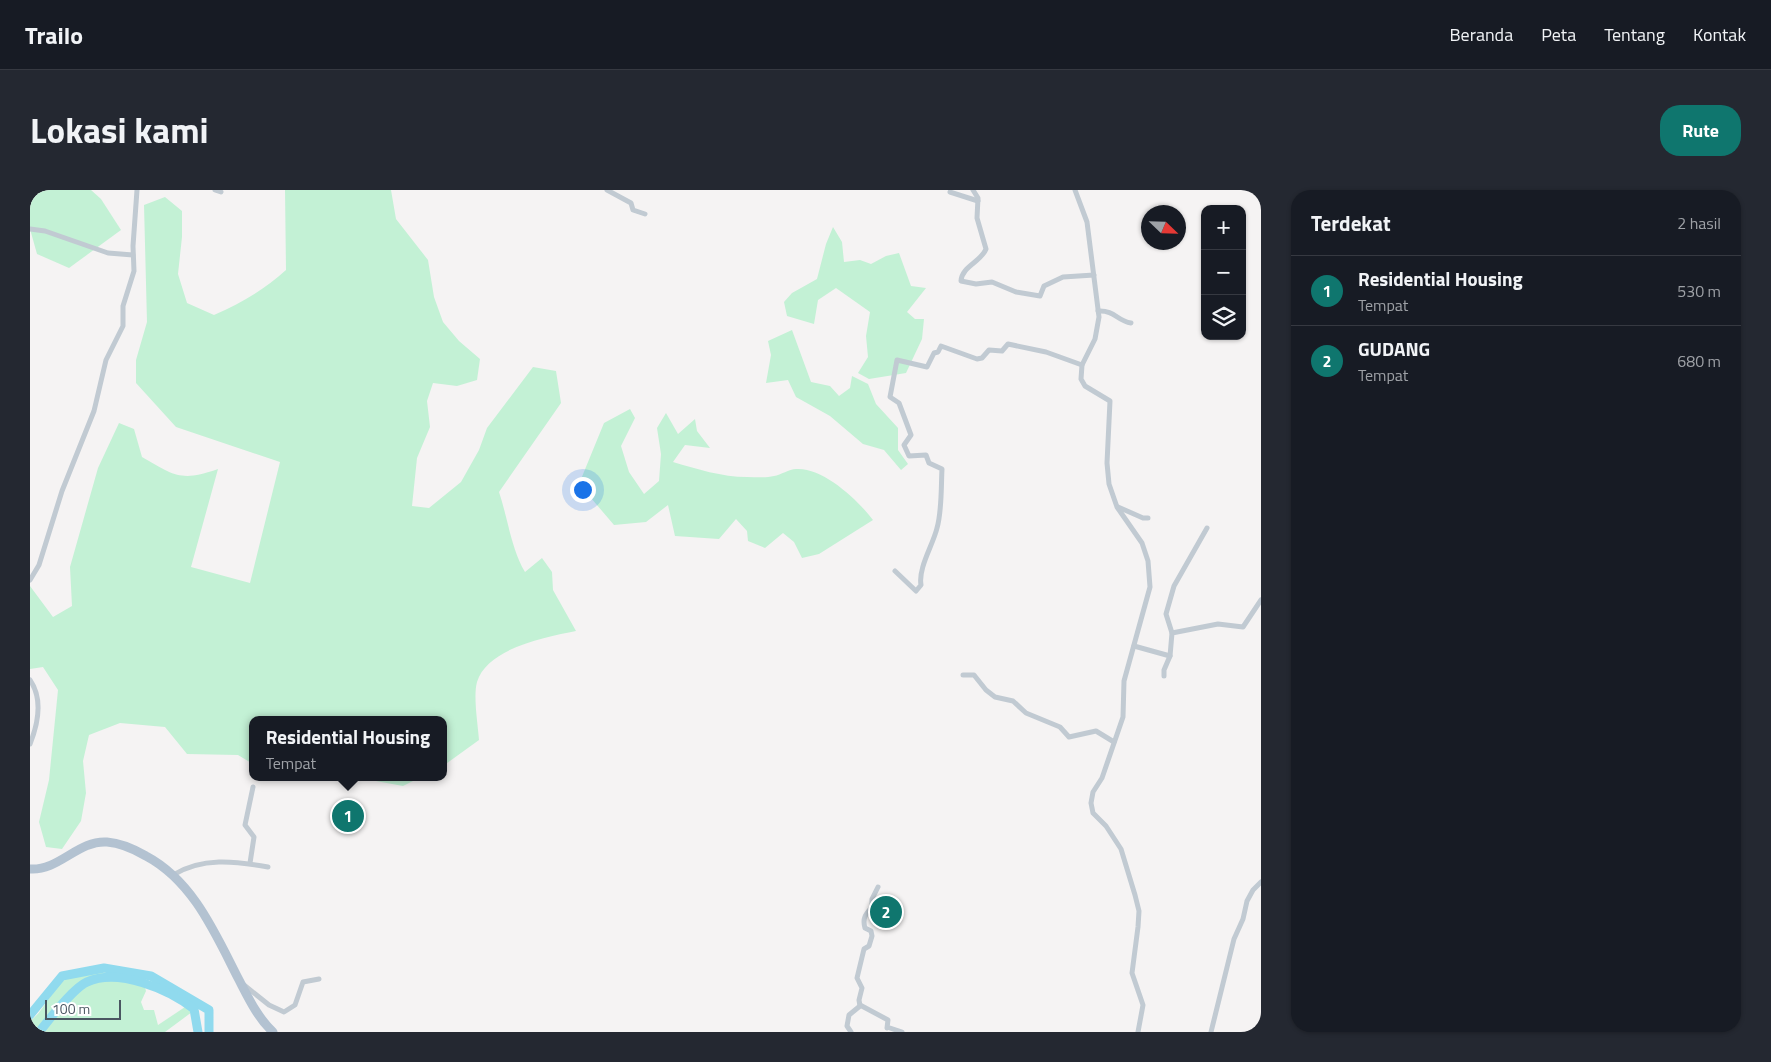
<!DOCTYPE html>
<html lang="id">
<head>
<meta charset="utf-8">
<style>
  body { margin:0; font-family:"Titillium Web",sans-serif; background:#242831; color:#f1f3f6 }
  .controls { position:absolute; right:15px; top:15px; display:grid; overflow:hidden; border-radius:10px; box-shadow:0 1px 4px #0004 }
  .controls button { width:45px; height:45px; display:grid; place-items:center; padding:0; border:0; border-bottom:1px solid #363941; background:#171b24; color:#f1f3f6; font:25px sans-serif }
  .compass { position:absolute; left:1111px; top:15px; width:45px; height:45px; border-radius:50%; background:#171b24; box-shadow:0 1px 4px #0004; rotate:113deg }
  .scale { position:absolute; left:15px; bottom:12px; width:76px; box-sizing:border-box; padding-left:5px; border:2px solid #4a5661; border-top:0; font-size:14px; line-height:18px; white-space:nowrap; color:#4a5661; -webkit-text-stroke:4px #fff; paint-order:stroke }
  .you { position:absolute; left:552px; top:299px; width:18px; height:18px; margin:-12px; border:4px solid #fff; border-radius:50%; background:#1a73e8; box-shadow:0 0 0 8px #1a73e833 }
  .badge { display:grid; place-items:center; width:32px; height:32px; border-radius:50%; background:#0f766e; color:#fff; font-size:16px; font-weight:700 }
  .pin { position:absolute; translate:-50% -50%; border:2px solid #fff; box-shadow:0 1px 5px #0006 }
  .popup { position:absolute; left:219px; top:526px; width:198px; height:65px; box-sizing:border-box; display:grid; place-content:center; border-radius:10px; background:#171b24; filter:drop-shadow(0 1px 4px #0005); font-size:16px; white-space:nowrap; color:#9ea1a6 }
  .popup b { font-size:19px; color:#f1f3f6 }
  .popup::after { content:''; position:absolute; left:50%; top:100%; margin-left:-10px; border:10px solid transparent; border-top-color:#171b24 }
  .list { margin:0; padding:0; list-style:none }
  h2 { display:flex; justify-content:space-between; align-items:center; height:65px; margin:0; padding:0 20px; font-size:21px }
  h2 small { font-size:16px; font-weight:400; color:#9ea1a6 }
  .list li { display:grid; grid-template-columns:32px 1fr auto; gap:15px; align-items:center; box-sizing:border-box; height:70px; padding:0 20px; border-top:1px solid #363941 }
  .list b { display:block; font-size:19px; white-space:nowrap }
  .list p { margin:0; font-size:16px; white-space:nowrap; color:#9ea1a6 }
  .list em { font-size:16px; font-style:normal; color:#9ea1a6 }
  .icon { flex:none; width:28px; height:28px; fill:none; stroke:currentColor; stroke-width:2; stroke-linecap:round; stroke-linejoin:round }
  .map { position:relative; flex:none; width:1231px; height:842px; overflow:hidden; border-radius:20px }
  header { display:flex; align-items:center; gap:30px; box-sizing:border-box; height:70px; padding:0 25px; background:#171b24; border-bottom:1px solid #363941 }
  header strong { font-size:24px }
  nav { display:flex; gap:28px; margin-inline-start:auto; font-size:18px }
  .intro { display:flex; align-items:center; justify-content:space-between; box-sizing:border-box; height:120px; padding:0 30px }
  h1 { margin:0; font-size:35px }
  .button { padding:12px 22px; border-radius:20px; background:#0f766e; color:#fff; font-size:18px; font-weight:700 }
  main { display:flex; gap:30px; padding:0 30px }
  aside { flex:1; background:#171b24; border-radius:20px; box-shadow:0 1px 4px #0004 }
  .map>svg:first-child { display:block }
</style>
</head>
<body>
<header>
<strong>Trailo</strong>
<nav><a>Beranda</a><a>Peta</a><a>Tentang</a><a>Kontak</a></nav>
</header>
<div class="intro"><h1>Lokasi kami</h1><a class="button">Rute</a></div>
<main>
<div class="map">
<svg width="1231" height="842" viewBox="0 0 1231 842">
  <rect width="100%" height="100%" fill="#f5f3f3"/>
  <g fill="#c3f1d5">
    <polygon points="0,0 61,0 71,9 91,40 39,78 7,64 0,39"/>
    <path d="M 255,0 L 361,0 L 366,29 L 398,70 L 404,107 L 413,132 L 429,151 L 450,169 L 447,190 L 427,196 L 403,193 L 397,211 L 400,237 L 387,268 L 382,316 L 399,318 L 431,292 L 449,260 L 457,238 L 503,177 L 526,181 L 531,213 L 469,302 C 478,329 481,358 495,382 L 512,368 L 522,382 L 523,400 L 546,441 C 516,447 457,458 447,492 C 443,506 448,535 449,550 L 413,576 L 413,530 L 223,530 L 223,574 L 208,565 L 157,564 L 135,537 L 90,533 L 59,545 L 53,571 L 56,603 L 51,631 L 32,659 L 16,657 L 9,632 L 19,590 L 28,500 L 13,477 L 0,479 L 0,396 L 23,427 L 42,416 L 40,377 L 68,278 L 89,233 L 104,239 L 112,267 C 145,286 151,292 188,279 L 161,377 L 220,393 L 250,272 L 146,237 L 106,193 L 106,170 L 117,132 L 114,15 L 135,7 L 152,21 L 152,47 L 148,84 L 157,113 L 184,125 C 211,113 234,100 256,80 Z"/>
    <polygon points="803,37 812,52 814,72 830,70 841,74 856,66 869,63 881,96 896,98 877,122 885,129 894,129 892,149 876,183 839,189 828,183 838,167 836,146 840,122 806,98 788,110 784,134 757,126 754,112 762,103 787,89 796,54"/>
    <polygon points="762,140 781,192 800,196 809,206 820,198 822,186 838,194 846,214 868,238 868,260 878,274 871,280 854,260 833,254 800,226 766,207 758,190 736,193 741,165 738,151"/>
    <path d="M 600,219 L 605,228 L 591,256 L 599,282 L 614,304 L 629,291 L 631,264 L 627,238 L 636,223 L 648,244 L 665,229 L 667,241 L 680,258 L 655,255 L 643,272 C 667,279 692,287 717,287 C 726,287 736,288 744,286 C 751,285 759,279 766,279 C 793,277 828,310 843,330 L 789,364 L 772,368 L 764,352 L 753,343 L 735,358 L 718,351 L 717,341 L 706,329 L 689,349 L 645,346 L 638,315 L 616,332 L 584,335 L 549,294 L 574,233 Z"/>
    <polygon points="324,587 391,587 373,596"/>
    <path d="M 72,782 L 113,790 L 116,801 L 111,812 L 114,820 L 124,820 L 128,835 L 155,817 L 162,822 L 135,842 L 0,842 L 0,831 C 16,820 20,799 36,789 C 45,784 62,784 72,782 Z"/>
  </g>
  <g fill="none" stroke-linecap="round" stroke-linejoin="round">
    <g stroke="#90daee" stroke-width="9">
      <polyline points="0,825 32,786 74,778 121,786 179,820 179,842"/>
      <path d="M 9,842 C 19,830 43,798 57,792 C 89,778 138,799 164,819 L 168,842"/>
    </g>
    <g stroke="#c1cad2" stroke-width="5">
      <polyline points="185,0 191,2"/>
      <polyline points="577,0 601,13 603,20 615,24"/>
      <path d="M 943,0 L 948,8 L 947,28 L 956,59 C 951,72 932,76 931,91 L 946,94 L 962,92 L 986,102 L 1010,106 L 1014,96 L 1033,87 L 1064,85"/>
      <polyline points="1045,0 1057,32 1069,127 1065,149 1052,175 1051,189 1055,196 1080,211 1077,273 1079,294 1087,317 1112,353 1118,371 1120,397 1094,491 1093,527 1072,588 1063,602 1061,613 1063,623 1076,636 1091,659 1105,705 1109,721 1108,737 1102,783 1113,815 1108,842"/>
      <polyline points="920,2 948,11"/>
      <polyline points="0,39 15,41 78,63 103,65"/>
      <path d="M 1068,121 C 1085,120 1087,131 1101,133"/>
      <polyline points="1088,317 1113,328 1118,328"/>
      <path d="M 865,381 L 886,401 L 891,395 C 888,378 903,355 907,338 C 912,321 911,297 912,279 L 899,273 L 896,265 L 879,266 L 874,255 L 881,245 L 869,213 L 860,207 L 867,170 L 897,177 L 904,163 L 908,162 L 911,156 L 947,169 L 952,168 L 959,160 L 972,161 L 978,154 L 1016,162 L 1052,175"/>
      <polyline points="0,390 9,375 32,301 64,221 76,170 93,136 93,116 104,81 103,56 107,0"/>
      <polyline points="1142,443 1136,424 1144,396 1177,338"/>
      <polyline points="1104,456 1140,466 1142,443 1188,434 1213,437 1231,410"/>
      <polyline points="933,485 944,485 956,500 965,507 983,511 996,523 1030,537 1039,547 1066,541 1084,552"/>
      <polyline points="1134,486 1134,480 1140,466"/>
      <path d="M 0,490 C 13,509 8,534 0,554"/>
      <polyline points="220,673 224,647 215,635 223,597"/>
      <path d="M 143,685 C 172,667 205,671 238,677"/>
      <polyline points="214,795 239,815 254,822 265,815 273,792 289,789"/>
      <polyline points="830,815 858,830 857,838"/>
      <polyline points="860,838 872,842"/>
      <path d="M 821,842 L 817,836 L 819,825 L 830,816 L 829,810 L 832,798 L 827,788 L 834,759 L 839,756 L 842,746 L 841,741 L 835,738 C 832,728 836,724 842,717 L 842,709 L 848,697"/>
      <polyline points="1181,842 1204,749 1213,729 1217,711 1223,700 1231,692"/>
    </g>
    <path stroke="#b3c2d1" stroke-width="9" d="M 0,679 C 29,681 48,650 77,652 C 91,653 104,659 116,666 C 163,691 185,743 208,788 C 218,807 227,827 243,842"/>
  </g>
</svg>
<div class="controls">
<button>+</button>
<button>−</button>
<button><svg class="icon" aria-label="layers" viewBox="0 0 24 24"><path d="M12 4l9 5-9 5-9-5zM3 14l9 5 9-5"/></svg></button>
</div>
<svg class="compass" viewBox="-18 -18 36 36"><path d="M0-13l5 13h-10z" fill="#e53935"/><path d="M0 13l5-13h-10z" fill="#9ea1a6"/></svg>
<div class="scale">100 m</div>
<div class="you"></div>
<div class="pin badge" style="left:318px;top:626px">1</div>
<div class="popup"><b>Residential Housing</b>Tempat</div>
<div class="pin badge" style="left:856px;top:722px">2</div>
</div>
<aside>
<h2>Terdekat<small>2 hasil</small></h2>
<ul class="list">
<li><span class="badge">1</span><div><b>Residential Housing</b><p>Tempat</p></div><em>530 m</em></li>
<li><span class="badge">2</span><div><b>GUDANG</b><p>Tempat</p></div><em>680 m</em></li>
</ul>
</aside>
</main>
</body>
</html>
